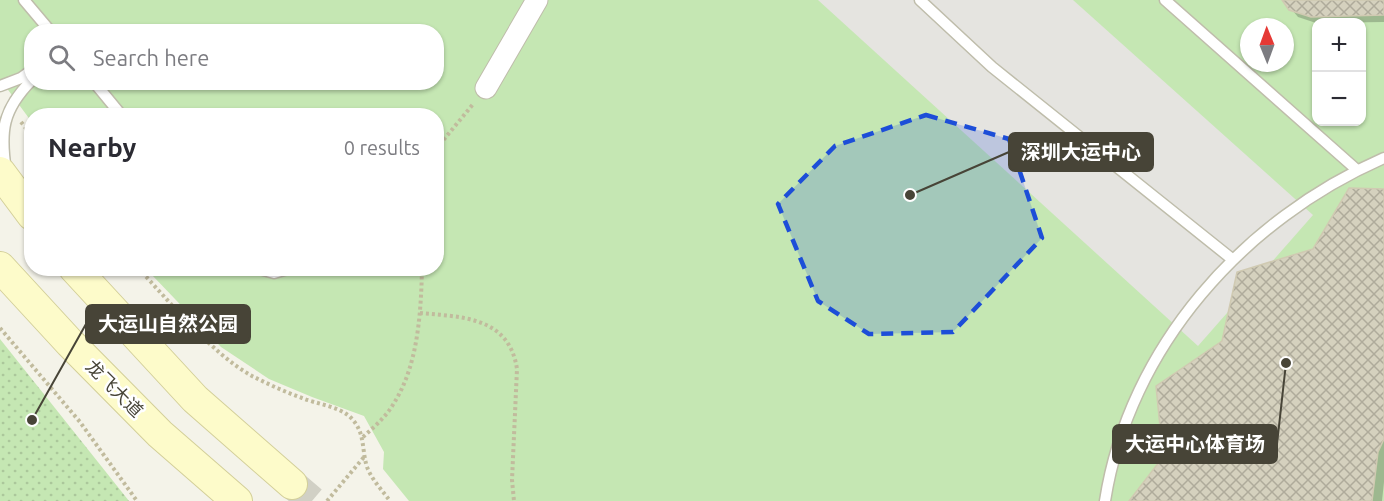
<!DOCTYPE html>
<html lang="en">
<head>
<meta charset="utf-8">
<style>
  body { margin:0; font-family:Ubuntu,"Noto Sans SC",sans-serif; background:#f7f7f7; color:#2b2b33 }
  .controls { position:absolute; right:18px; top:18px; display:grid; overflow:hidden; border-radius:12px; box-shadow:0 2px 4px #0004 }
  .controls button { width:54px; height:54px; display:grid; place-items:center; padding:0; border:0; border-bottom:2px solid #e1e1e2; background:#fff; color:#2b2b33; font:30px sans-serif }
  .compass { position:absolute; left:1240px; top:18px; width:54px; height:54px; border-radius:50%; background:#fff; box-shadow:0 2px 4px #0004; rotate:359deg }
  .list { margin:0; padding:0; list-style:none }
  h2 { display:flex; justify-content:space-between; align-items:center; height:78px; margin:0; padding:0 24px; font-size:26px }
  h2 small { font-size:20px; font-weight:400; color:#7c7c81 }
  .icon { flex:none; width:33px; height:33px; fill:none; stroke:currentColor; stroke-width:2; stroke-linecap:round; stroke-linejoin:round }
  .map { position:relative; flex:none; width:1384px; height:501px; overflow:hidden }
  .search { position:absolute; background:#fff; box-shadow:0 2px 4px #0004; left:24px; top:24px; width:420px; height:66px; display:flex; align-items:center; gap:15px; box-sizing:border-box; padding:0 21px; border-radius:24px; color:#7c7c81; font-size:22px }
  .panel { position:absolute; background:#fff; box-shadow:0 2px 4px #0004; left:24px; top:108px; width:420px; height:168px; border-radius:24px }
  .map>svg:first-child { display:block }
</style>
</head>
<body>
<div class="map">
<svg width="1384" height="501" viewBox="0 0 1384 501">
  <defs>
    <pattern id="park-dots" width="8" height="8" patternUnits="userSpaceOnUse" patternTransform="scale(1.5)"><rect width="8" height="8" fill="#c5e7b3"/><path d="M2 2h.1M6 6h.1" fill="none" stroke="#abc79b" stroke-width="1.8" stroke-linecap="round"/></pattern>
    <pattern id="building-cross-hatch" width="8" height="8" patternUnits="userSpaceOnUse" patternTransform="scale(1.5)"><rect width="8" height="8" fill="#d5d1be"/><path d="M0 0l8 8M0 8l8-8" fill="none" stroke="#afab9b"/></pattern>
  </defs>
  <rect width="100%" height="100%" fill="#f4f3e9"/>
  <polygon fill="url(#park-dots)" points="0,339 129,501 0,501"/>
  <path fill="#c5e7b3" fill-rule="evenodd" d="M 0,0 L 1384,0 L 1384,501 L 409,501 L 383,469 L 384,452 L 364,416 L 312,397 L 269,379 L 221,347 L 151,274 L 148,269 L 436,268 L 436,116 L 32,116 L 31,121 L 0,79 ZM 1316,22 L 1362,22 L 1362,122 L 1316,122 ZM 1249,27 L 1285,27 L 1285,63 L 1249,63 ZM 32,32 L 436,32 L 436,82 L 32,82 Z"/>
  <polygon fill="#e5e4e0" points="818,0 1073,0 1313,215 1198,346"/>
  <g fill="#0003">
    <polygon points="1284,0 1384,0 1384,22 1316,23 1298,17"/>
    <polygon points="1384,191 1384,482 1382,501 1131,501 1165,458 1223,342 1314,250"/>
  </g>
  <g fill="url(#building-cross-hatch)" stroke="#d0cab2" stroke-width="1.5">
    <polygon points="1282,0 1384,0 1384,15 1311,17 1289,10"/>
    <polygon points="1349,188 1384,189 1384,439 1378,452 1372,501 1129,501 1163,457 1156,386 1222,341 1237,272 1313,249"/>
  </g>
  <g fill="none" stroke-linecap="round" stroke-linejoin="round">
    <polyline stroke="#d1d0c5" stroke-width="30" stroke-dasharray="30 15" stroke-linecap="butt" points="292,484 312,501"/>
    <g stroke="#bfbdab" stroke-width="13">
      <g id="lane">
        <polyline points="24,0 51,32"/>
        <polyline points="920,0 992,67 1232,259"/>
        <polyline points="1165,0 1357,170"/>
        <polyline points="94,82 122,116"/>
        <polyline points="0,86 21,78 32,70"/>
        <path d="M 6,171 C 0,132 2,110 32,80"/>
        <polyline points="256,268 274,273 291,268"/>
        <path d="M 1105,501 C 1129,347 1244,219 1384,158"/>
      </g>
    </g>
    <g stroke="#bfbdab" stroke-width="23">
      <polyline id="street" points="486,88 537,0"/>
    </g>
    <g stroke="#d3cf99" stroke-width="32">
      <g id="secondary">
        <polyline points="0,172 32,215"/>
        <polyline points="0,267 70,343 160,434 237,501"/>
        <polyline points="74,268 195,399 292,484"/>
      </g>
    </g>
    <g stroke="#c1bb9d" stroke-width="4" stroke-dasharray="3 3" stroke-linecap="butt">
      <polyline points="21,122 32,136"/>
      <polyline points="436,149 474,103"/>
      <path d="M 138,268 C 171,303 211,353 252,376 C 268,384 285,392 302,398 C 317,404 337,406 349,416 C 366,431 361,448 367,467 C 372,480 382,490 390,501"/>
      <path d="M 420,313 C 461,317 509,316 517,369 L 512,480 L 514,501"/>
      <polyline points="0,328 80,422 137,501"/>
      <path d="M 363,437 C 374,427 386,417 394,403 C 418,365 421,313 422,268"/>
      <polyline points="327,501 364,457"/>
    </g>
    <use href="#lane" stroke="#fff" stroke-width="10"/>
    <use href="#street" stroke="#fff" stroke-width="21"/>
    <use href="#secondary" stroke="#fdfbca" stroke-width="30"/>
  </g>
  <path fill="#1d4ed8" fill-opacity="0.2" stroke="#1d4ed8" stroke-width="4.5" stroke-dasharray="12 8" stroke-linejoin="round" d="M 926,115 L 1009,139 L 1042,238 L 953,332 L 869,334 L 818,301 L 778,204 L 835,146 Z"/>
  <g text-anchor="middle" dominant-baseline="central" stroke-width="5" stroke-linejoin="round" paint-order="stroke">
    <g font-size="18" fill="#474437" stroke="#fff">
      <text transform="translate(115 388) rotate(45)">龙飞大道</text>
    </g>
  </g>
  <path fill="none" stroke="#474437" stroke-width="2" d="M910 195L1009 152M32 420L86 324M1286 363L1277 444"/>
  <g fill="#474437" stroke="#fff" stroke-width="2">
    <circle cx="910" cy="195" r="6"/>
    <circle cx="32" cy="420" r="6"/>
    <circle cx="1286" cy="363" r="6"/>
  </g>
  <g fill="#474437" stroke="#474437" stroke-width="2">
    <rect x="1009" y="133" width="144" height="38" rx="6"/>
    <rect x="86" y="305" width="164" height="38" rx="6"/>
    <rect x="1113" y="425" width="164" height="38" rx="6"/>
  </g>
  <g font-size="20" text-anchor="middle" font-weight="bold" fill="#fff">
    <text x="1081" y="159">深圳大运中心</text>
    <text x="168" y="331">大运山自然公园</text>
    <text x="1195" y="451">大运中心体育场</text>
  </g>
</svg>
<div class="controls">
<button>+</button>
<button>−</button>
</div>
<svg class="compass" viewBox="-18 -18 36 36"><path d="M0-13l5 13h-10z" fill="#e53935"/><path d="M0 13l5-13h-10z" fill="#7c7c81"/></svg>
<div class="search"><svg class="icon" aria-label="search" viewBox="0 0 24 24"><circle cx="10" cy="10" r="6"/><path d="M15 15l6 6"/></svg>Search here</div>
<section class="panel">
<h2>Nearby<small>0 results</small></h2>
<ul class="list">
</ul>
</section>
</div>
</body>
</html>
